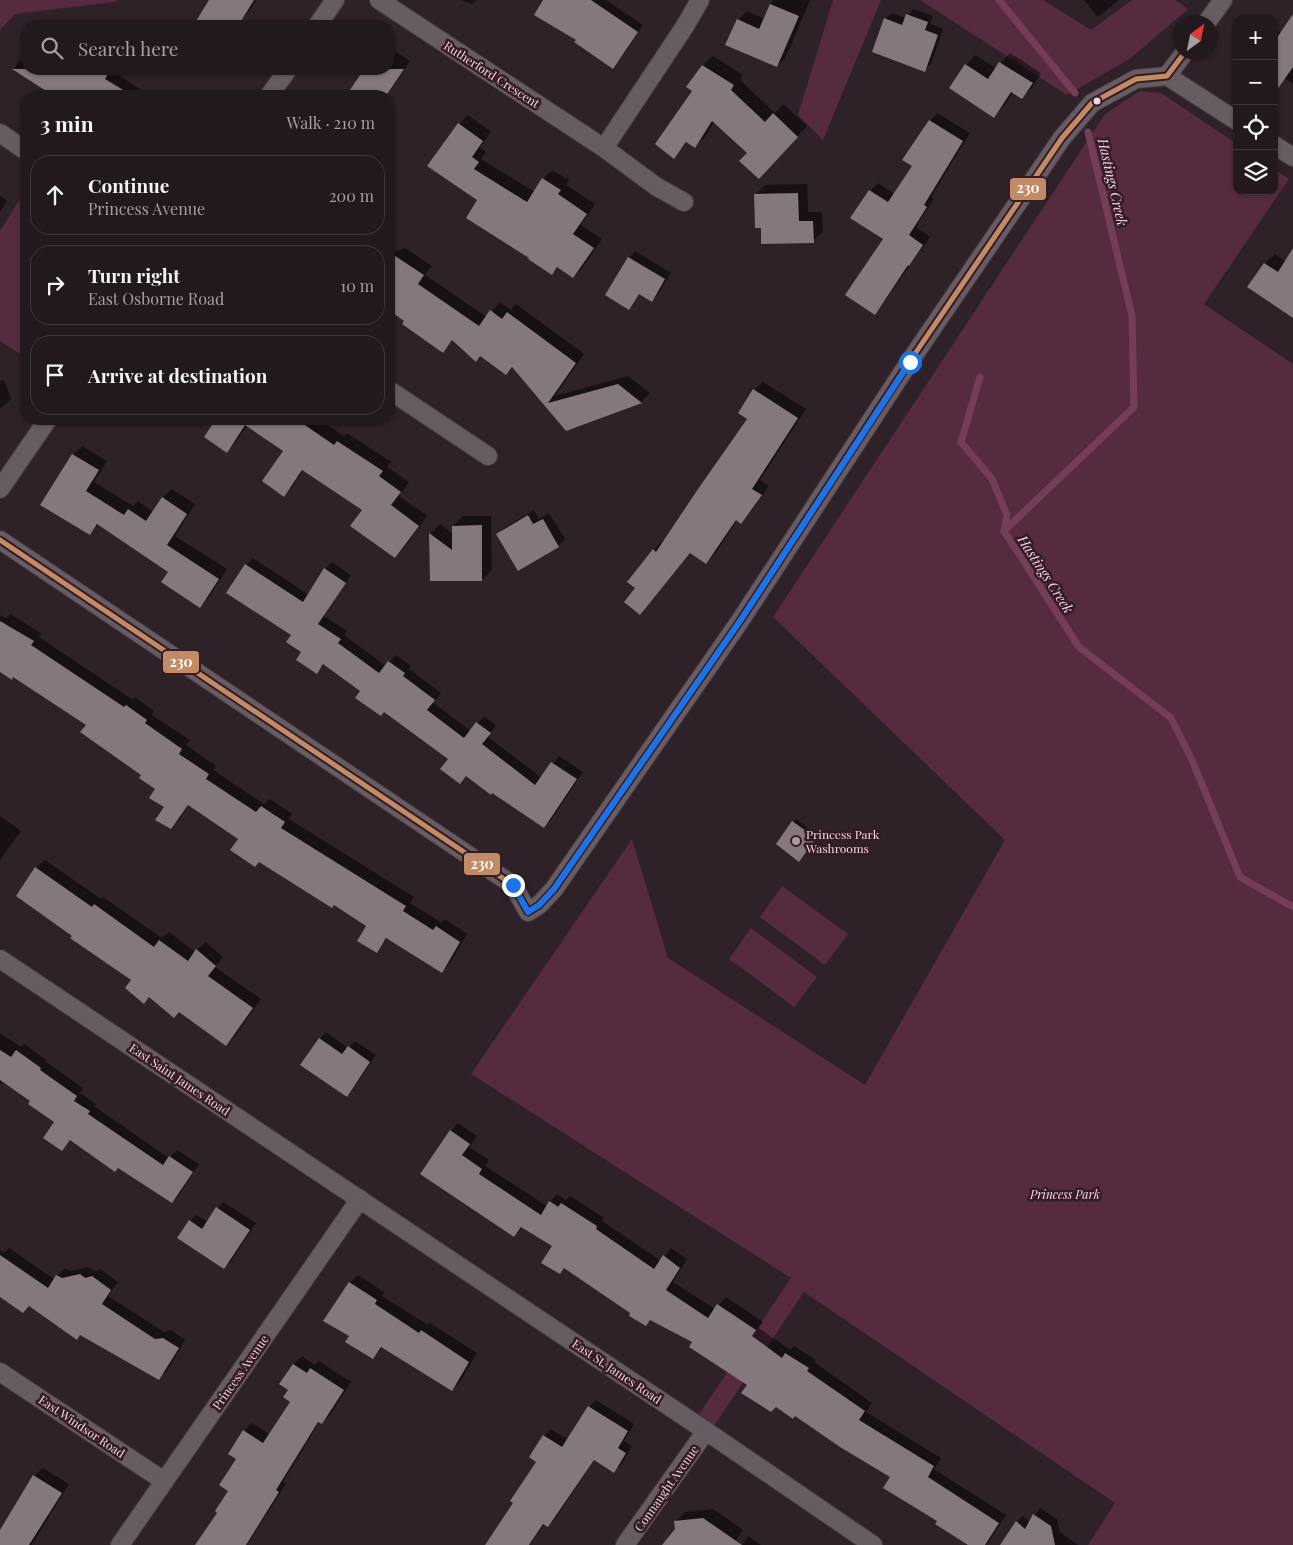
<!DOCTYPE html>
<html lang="en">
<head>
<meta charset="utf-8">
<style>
  body { margin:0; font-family:"Playfair Display",serif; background:#2a2226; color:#f1f3f6 }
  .controls { position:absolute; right:15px; top:15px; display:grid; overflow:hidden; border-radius:10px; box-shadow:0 1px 4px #0004 }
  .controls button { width:45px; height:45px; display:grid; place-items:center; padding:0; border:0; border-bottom:1px solid #3f383b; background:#22191d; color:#f1f3f6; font:25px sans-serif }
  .compass { position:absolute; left:1173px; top:15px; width:45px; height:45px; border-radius:50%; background:#22191d; box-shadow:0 1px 4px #0004; rotate:33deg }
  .stop { position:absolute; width:15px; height:15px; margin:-11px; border:4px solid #1a73e8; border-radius:50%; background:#fff }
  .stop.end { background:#1a73e8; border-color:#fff; box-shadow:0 1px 5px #0008 }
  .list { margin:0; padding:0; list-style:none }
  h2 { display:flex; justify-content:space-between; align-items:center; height:65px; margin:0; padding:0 20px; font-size:21px }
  h2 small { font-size:16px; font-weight:400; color:#a2a0a4 }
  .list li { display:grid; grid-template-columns:32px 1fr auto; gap:15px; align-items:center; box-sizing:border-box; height:80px; margin:0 10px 10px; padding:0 10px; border:1px solid #3f383b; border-radius:20px }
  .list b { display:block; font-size:19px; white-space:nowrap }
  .list p { margin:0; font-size:16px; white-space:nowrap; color:#a2a0a4 }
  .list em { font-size:16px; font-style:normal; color:#a2a0a4 }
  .icon { flex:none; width:28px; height:28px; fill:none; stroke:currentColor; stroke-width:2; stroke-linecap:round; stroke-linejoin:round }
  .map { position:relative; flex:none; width:1293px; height:1545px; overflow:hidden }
  .search { position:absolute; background:#22191d; box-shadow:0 1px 4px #0004; left:20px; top:20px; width:375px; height:55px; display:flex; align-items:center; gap:12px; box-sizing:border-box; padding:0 18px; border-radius:20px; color:#a2a0a4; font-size:19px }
  .panel { position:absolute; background:#22191d; box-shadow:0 1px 4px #0004; left:20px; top:90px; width:375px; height:335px; border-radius:20px }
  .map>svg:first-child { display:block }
</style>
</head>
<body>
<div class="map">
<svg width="1293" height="1545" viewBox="0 0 1293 1545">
  <rect width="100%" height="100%" fill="#2e2127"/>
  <g fill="#562b40">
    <polygon points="0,0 117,0 115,2 15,14 0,30"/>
    <polygon points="833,0 881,0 823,140 798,115"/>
    <polygon points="920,0 1043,0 1091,30 1132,0 1175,0 1188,9 1131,58 1067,95"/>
    <polygon points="1140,91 1161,93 1237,144 1237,191 1274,191 1274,169 1289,179 1204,304 1293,364 1293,1545 1088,1545 1115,1503 804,1292 707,1436 691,1426 791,1278 471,1074 632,839 668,958 865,1085 1005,840 773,617 1105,114"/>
    <polygon points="20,199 26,203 26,358 0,341 0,231"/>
    <polygon points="782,886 848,934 825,965 760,917"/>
    <polygon points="751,928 817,977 794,1007 729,959"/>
  </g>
  <g fill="#0007">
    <polygon points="210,0 256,0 248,13 242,19 240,18 235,26 195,26"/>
    <polygon points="461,0 477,0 472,4"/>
    <polygon points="544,0 606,0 643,25 619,61 613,67 578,40"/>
    <polygon points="773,0 810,0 786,57 777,66 738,20 747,11 765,19"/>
    <polygon points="1084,0 1119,0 1098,17"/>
    <polygon points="913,9 933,16 930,24 943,29 931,64 924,70 885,19 892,13 906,18"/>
    <polygon points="1293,17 1293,84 1274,71 1274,28 1282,33"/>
    <polygon points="389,47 410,61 387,96 352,96 354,93 351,91 366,69 389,69"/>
    <polygon points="26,50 26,69 113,69 112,71 143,91 141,94 145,96 56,96 14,69"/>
    <polygon points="1010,53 1041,73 1032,88 1022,97 1013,92 1004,106 994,116 966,65 975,55 996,68"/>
    <polygon points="713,56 743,75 740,80 775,113 783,104 807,126 768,168 749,153 714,122 705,137 695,146 688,142 674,157 694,90 688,87 703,65"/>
    <polygon points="197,69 209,69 204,73"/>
    <polygon points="937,113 970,133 931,197 934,199 916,227 930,237 882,305 874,313 885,239 870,191 878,183 894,194 913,166 930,121"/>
    <polygon points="468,115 491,132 480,147 486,152 481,159 535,192 543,179 552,170 569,180 566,185 595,204 581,225 602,239 582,268 573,277 558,267 552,274 478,200 429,165 459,124"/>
    <polygon points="807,184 808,212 822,212 823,232 813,241 762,226 755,195 765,185"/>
    <polygon points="0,196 7,201 0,212"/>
    <polygon points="389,246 398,251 405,248 432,266 425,275 487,317 500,302 511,310 516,304 584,354 555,396 628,376 650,393 641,402 566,429 513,367 506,374 481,355 453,340 443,351 389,309"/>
    <polygon points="635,251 671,273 658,294 652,300 640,293 628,308 629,258"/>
    <polygon points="1275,254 1286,262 1293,255 1293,316 1249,287 1265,263"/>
    <polygon points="4,380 11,399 0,409 0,381"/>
    <polygon points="763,382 806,409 760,480 769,486 749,514 741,522 737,520 715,554 706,562 691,552 640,614 637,588 629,581 654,550 662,541 664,543 749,419 754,390"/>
    <polygon points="217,419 319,419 344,436 347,433 391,462 387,467 409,482 399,496 427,516 404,548 395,557 364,510 304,469 293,486 284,495 284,450 247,425 236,442 227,451 205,437"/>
    <polygon points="82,446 107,461 94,482 133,506 138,501 153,512 163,497 172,489 195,504 175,536 227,569 209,597 200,606 170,572 99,524 90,534 42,504 73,455"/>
    <polygon points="534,510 539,519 549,513 565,539 558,546 518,569 498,534 504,528"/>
    <polygon points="463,516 491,516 492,570 482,580 431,580 430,534 440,524 453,534 453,526"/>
    <polygon points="253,558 309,595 325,569 332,562 351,575 324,616 347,631 344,635 386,666 396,655 411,666 409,669 441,693 433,703 471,731 484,716 496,725 488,737 542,778 559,756 583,772 551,820 544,826 467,775 460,783 450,759 325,664 316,672 246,565"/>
    <polygon points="10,614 41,633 39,637 133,700 135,697 154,711 152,715 190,740 186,745 216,766 213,770 264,804 270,799 292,814 289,819 414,897 410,903 442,923 445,919 467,934 450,963 442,971 388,938 376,951 368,925 189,804 179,820 170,828 166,807 157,788 87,724 14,676 0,670 0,615 6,618"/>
    <polygon points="0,816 21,831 0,860"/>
    <polygon points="796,819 818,835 801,857 777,844"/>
    <polygon points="45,860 101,899 103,897 162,938 169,932 195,952 206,942 223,957 215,967 261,999 235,1036 226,1045 179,1011 150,996 144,1002 132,980 73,936 36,868"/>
    <polygon points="326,1032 348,1048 355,1041 376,1055 353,1089 347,1095 320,1039"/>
    <polygon points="0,1033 21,1047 24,1044 47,1061 46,1062 83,1088 80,1093 96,1104 94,1106 150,1145 169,1158 177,1150 199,1164 179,1195 172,1202 118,1167 71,1140 62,1149 56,1122 32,1100 3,1081 0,1084"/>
    <polygon points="458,1123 477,1136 469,1147 489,1160 485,1166 547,1206 550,1204 564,1210 551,1201 557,1194 566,1200 570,1196 604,1218 602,1221 661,1261 671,1248 687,1259 673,1282 715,1309 726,1297 763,1322 759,1328 790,1350 794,1346 816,1360 814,1362 872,1403 866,1412 941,1458 934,1469 1006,1515 988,1543 986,1545 971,1545 938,1521 892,1476 749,1385 693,1342 651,1319 646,1325 631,1312 565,1267 560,1272 554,1246 523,1227 514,1236 422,1173 451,1131"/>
    <polygon points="223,1202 256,1223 231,1261 224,1267 190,1221 196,1215 208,1222"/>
    <polygon points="9,1248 54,1279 65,1268 71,1271 88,1267 94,1271 100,1269 118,1282 108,1296 164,1332 171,1330 185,1340 167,1371 159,1378 30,1305 0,1295 0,1250 4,1253"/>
    <polygon points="358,1275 384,1292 382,1296 428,1325 430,1323 477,1353 460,1382 451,1390 383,1347 373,1358 350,1336 349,1283"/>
    <polygon points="302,1356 315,1365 319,1361 351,1382 330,1415 322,1423 320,1421 283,1482 286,1484 247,1545 196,1545 219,1512 230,1491 244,1431 252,1423 269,1434 292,1401 290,1390 294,1364"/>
    <polygon points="596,1400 634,1424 624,1441 632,1446 621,1465 614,1471 595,1459 555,1519 548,1526 545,1523 530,1545 485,1545 514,1503 538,1461 544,1436 551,1429 568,1440 589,1407"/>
    <polygon points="43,1468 69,1484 32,1545 0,1545 0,1534 34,1476"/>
    <polygon points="1040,1508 1057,1519 1060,1532 1078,1545 1006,1545 1016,1522 1023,1516 1030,1522"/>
    <polygon points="713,1509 743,1530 733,1545 663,1545 676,1529 675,1522 685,1512"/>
    <polygon points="748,1536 761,1545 742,1545"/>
  </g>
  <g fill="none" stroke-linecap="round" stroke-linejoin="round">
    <g stroke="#743e59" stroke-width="7">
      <polyline points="999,0 1075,93"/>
      <polyline points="1088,132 1132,316 1134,407 1004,531 1079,647 1171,718 1192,760 1240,877 1293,907"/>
      <polyline points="980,377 961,442 992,479 1007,515 1004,531"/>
    </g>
  </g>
  <g fill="#84787d">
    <polygon points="209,0 254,0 238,26 193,26"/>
    <polygon points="543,0 591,0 638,32 613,69 574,42 576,40 534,15"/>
    <polygon points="770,4 799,16 777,67 725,45 737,19 759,29"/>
    <polygon points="906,14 928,22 925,30 938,35 925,72 872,52 884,18 902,25"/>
    <polygon points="1293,14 1293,67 1274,94 1274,42"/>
    <polygon points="999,62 1033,83 1022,99 1011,92 994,118 949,88 965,64 988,79"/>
    <polygon points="702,65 734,85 731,90 765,122 773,113 798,137 759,179 739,161 747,153 712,121 695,148 686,142 674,159 655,144 692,91 686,87"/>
    <polygon points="12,69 111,69 105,79 133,96 54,96"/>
    <polygon points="364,69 404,69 386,96 346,96"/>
    <polygon points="929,120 963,141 924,205 927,207 909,235 923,245 909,266 908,265 875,315 845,295 883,239 850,218 869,190 888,202 912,166 902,160"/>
    <polygon points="458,123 483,141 472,157 479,162 474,169 527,202 542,178 561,190 558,194 587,214 573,234 594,248 573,278 557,267 552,275 528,259 529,258 466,218 477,200 427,166"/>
    <polygon points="798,193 799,221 813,221 814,243 761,244 761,228 755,228 754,194"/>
    <polygon points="1293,248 1293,318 1247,287 1264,263 1278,272"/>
    <polygon points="389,252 424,275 418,284 479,326 490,310 502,319 507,312 576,363 548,403 618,384 642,403 566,431 512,367 506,375 480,356 476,362 452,340 443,353 402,324 404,321 389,310"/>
    <polygon points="628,257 665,279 652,302 639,294 629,310 605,295"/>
    <polygon points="753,389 798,418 752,489 762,495 741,524 736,520 706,564 690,553 640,615 624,602 635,588 627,582 653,549 656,552 696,492 747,419 738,413"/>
    <polygon points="216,419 296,419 334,445 337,441 383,471 379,476 401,492 391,505 419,526 395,558 350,526 362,510 302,470 284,497 262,481 283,451 245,425 227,453 204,437"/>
    <polygon points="72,454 99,470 86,491 124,515 128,509 146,521 162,497 187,514 167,545 219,579 200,608 161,582 168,572 97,524 90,535 40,505"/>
    <polygon points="528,515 533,524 543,519 559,547 518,571 496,534"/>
    <polygon points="482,525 482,581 430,581 429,533 452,550 452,526"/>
    <polygon points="245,564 303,602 324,568 346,583 318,624 341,639 338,643 379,673 388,661 405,673 403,676 435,700 427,710 464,738 476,722 491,733 482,744 535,785 551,762 577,779 544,828 492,793 491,795 466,776 460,784 440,769 448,759 384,712 381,716 355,698 360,691 323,664 317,674 296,660 301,652 286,642 291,635 226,593"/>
    <polygon points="0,621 34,641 31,645 124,707 126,705 147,720 145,723 182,749 179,754 209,774 206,779 256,812 261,806 285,822 281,828 406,906 403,911 433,930 436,926 460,942 442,973 386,938 377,953 357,941 366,926 334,905 332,908 259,862 255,867 230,850 238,839 188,805 171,829 155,820 164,807 149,798 155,789 139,778 141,775 80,732 86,725 13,677 12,680 0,672"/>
    <polygon points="792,821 816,838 799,862 776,844"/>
    <polygon points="35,867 92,907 94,904 154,947 159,940 188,961 196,949 216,966 208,976 253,1008 226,1046 179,1012 174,1018 149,997 144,1004 125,988 131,980 70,938 72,936 16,896"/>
    <polygon points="319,1038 342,1054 348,1046 370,1062 347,1097 300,1065"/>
    <polygon points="0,1050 11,1057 16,1050 41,1068 40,1070 77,1096 74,1101 90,1111 88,1114 163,1165 169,1156 193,1172 172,1203 118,1168 115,1172 70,1140 62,1151 43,1138 54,1122 28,1104 30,1101 0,1080"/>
    <polygon points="450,1130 470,1144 462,1155 482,1169 479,1174 541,1215 549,1201 558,1207 561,1203 597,1226 596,1229 654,1269 663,1255 680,1268 666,1290 708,1318 717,1304 756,1330 752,1336 782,1358 785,1353 809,1368 807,1371 865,1411 859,1420 934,1466 928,1477 999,1523 985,1545 968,1545 935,1524 937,1521 883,1488 890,1477 840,1447 795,1416 793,1419 776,1407 771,1412 741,1393 747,1385 689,1347 692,1342 650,1320 646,1326 629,1316 630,1313 564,1268 560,1274 541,1263 552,1246 521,1227 514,1237 420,1174"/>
    <polygon points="216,1207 250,1230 224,1269 177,1238 189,1220 202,1229"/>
    <polygon points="0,1255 48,1288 56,1275 62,1278 80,1274 85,1278 92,1276 111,1290 102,1304 155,1339 163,1338 179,1348 159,1380 80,1335 77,1340 29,1306 23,1313 0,1297"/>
    <polygon points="349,1282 377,1300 375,1304 419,1333 421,1330 469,1362 452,1391 381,1347 373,1359 345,1342 349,1336 323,1321"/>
    <polygon points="293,1364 307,1373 310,1368 344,1390 322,1424 318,1422 276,1490 279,1492 246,1545 195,1545 217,1513 215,1511 228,1491 219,1485 236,1459 228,1454 243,1430 263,1443 290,1402 283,1397 288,1390 279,1384"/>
    <polygon points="588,1406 628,1431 618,1448 626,1453 614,1473 594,1460 548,1527 543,1524 529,1545 485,1545 513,1503 510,1501 536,1462 529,1457 543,1435 562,1447"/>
    <polygon points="33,1475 62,1493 29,1545 0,1545 0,1530"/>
    <polygon points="1033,1514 1051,1526 1055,1545 1000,1545 1016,1521 1025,1529"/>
    <polygon points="703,1518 742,1545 662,1545 675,1529 674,1521"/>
  </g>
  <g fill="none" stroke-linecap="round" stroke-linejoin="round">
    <g stroke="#483c42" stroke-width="20">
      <g id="street">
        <polyline points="379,0 604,148 657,187 684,202"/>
        <polyline points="1207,22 1223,0"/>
        <polyline points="317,26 335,0"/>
        <polyline points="1167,76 1237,121"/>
        <polyline points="269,96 288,69"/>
        <polyline points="0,133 26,151"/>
        <polyline points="1274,145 1293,157"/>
        <polyline points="604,148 685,26 700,0"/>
        <polyline points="389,390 488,456"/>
        <polyline points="0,489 48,419"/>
        <polyline points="0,540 513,885 528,912 539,905 554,889 740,621 910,361 1062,138 1092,103 1136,79 1167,76 1185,52"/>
        <polyline points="0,959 706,1431 873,1545"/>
        <polyline points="0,1372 164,1481"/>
        <polyline points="120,1545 360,1199"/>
        <polyline points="625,1545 706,1431"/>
      </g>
    </g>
    <use href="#street" stroke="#675c62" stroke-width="18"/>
    <g stroke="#341b27" stroke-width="9">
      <polyline id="bus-1" points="0,540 513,885 528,912 539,905 554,889 740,621 910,361 1062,138 1092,103 1136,79 1167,76 1185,52"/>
    </g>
    <use href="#bus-1" stroke="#c18c65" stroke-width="5"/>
  </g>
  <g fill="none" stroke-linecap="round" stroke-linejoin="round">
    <polyline stroke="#1a73e8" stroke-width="6" points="513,885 528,912 539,905 554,889 740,621 910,362"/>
  </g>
  <circle fill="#ebd9e1" stroke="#341b27" stroke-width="2" cx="1097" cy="101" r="4.5"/>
  <circle fill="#a999a0" stroke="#341b27" stroke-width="2" cx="796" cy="841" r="5"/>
  <g text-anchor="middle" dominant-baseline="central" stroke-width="5" stroke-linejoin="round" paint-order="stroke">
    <g font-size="12" fill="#ebd9e1" stroke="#341b27">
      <text transform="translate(492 74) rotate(33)">Rutherford Crescent</text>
      <text transform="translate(180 1079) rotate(34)">East Saint James Road</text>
      <text transform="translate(617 1371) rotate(34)">East St. James Road</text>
      <text transform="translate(240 1372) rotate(-55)">Princess Avenue</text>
      <text transform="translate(82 1426) rotate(34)">East Windsor Road</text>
      <text transform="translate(666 1488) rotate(-55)">Connaught Avenue</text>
    </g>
    <g font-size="12" fill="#ebd9e1" stroke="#341b27" text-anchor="start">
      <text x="806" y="834">Princess Park<tspan x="806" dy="14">Washrooms</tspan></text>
    </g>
    <g font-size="12" font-style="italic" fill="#fad4e4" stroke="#341b27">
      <text x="1065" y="1194">Princess Park</text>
    </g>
    <g font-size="14" font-style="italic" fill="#f9d3e4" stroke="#341b27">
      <text transform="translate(1113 182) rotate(77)">Hastings Creek</text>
      <text transform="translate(1046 574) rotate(57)">Hastings Creek</text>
    </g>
  </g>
  <g stroke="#341b27" stroke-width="2">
    <rect x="1009" y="177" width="38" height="24" rx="5" fill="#c18c65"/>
    <rect x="162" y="650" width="38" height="24" rx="5" fill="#c18c65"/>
    <rect x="463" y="852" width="38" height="24" rx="5" fill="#c18c65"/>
  </g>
  <g font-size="14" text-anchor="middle" font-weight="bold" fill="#fff">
    <text x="1028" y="193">230</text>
    <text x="181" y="667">230</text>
    <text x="482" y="869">230</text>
  </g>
</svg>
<div class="controls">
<button>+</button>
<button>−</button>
<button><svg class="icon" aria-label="locate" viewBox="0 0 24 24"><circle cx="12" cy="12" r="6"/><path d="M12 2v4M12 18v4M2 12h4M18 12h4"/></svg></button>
<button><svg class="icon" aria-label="layers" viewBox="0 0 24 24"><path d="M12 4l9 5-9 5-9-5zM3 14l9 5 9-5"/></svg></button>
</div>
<svg class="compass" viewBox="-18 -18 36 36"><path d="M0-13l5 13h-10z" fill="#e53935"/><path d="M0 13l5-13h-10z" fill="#a2a0a4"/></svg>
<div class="stop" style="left:910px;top:362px"></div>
<div class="stop end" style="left:513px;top:885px"></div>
<div class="search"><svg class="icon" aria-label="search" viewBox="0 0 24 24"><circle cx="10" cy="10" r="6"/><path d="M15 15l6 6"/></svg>Search here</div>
<section class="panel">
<h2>3 min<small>Walk · 210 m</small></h2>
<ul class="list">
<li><svg class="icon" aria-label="ahead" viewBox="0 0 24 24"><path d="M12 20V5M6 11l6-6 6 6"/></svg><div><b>Continue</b><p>Princess Avenue</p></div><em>200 m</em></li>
<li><svg class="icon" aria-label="right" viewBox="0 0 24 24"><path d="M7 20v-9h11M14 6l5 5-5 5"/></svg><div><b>Turn right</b><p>East Osborne Road</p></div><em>10 m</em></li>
<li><svg class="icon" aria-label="arrive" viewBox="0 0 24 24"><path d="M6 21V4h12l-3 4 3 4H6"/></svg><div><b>Arrive at destination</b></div></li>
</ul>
</section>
</div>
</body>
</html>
